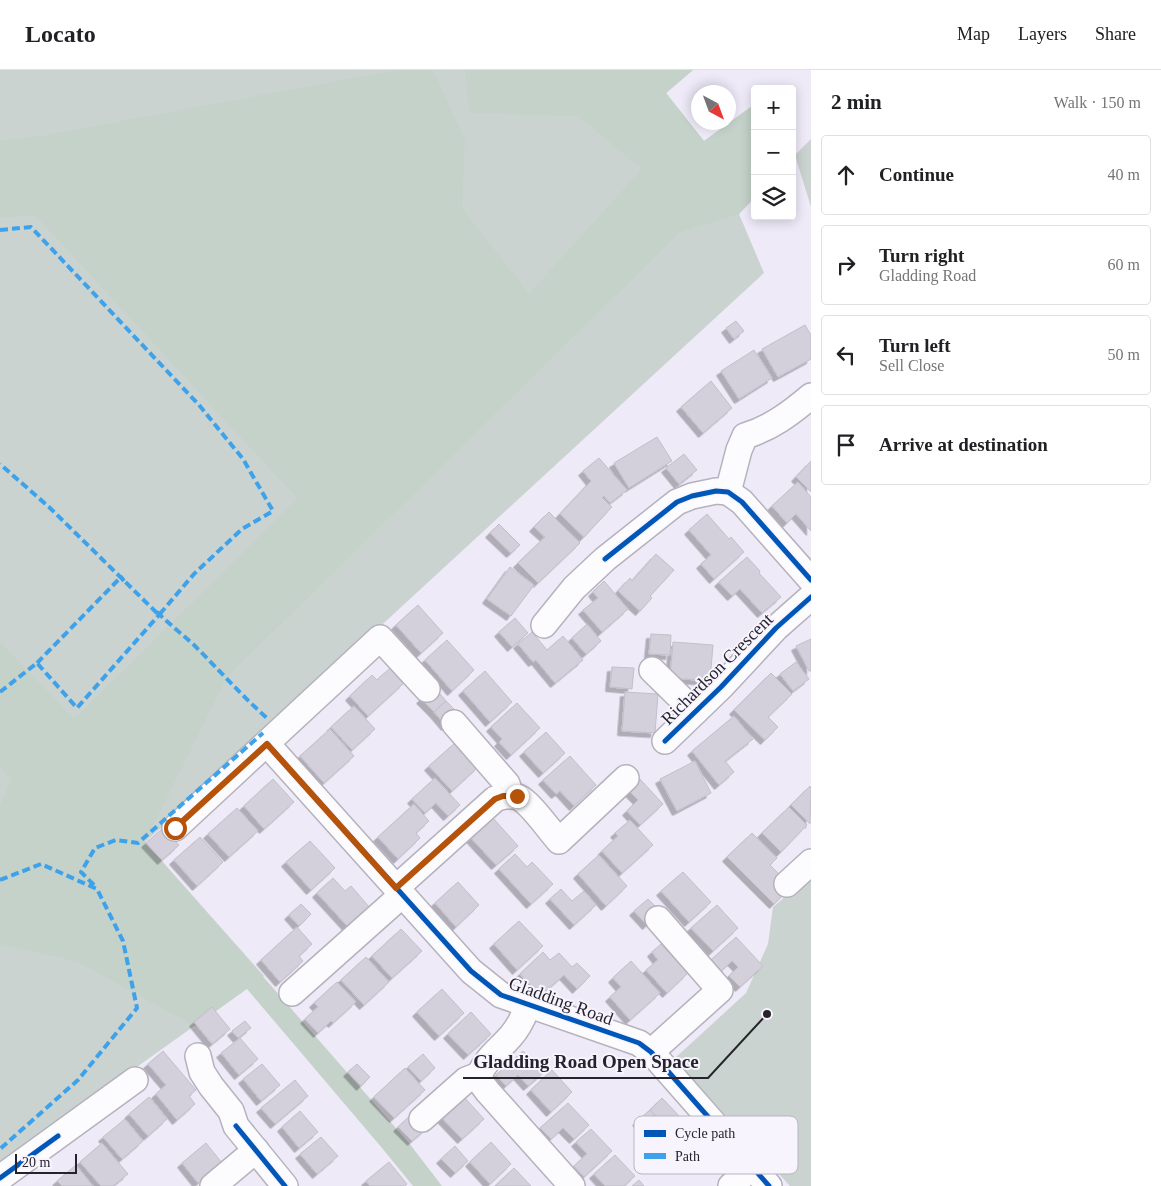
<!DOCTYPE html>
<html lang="en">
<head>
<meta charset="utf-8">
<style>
  body { margin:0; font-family:"Times New Roman",serif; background:#f2f2f2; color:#202124 }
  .controls { position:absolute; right:15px; top:15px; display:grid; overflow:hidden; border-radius:5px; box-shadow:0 2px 12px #0003 }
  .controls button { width:45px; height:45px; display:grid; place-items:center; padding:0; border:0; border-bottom:1px solid #e0e0e0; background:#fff; color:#202124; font:25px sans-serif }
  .compass { position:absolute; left:691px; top:15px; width:45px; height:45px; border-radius:50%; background:#fff; box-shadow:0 2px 12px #0003; rotate:139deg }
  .scale { position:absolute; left:15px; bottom:12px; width:62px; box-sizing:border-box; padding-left:5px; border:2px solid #26232d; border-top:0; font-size:14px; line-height:18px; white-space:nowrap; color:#26232d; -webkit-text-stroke:4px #f7f4fe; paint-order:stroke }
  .stop { position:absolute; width:15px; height:15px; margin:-11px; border:4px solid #b45309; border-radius:50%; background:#fff }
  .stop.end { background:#b45309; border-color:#fff; box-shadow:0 1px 5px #0008 }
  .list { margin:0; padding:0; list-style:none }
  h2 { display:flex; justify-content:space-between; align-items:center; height:65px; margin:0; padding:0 20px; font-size:21px }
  h2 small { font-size:16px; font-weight:400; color:#757577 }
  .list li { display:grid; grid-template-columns:32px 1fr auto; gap:15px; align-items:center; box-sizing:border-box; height:80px; margin:0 10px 10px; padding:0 10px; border:1px solid #e0e0e0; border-radius:5px }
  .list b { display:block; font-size:19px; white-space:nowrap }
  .list p { margin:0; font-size:16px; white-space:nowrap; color:#757577 }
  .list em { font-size:16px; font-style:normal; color:#757577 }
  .icon { flex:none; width:28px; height:28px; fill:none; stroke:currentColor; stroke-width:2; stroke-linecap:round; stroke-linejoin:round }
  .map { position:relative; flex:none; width:811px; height:1116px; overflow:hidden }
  header { display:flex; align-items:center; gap:30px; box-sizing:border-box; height:70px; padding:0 25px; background:#fff; border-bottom:1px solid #e0e0e0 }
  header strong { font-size:24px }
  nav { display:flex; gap:28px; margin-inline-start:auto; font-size:18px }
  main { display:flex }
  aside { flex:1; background:#fff }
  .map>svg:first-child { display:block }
</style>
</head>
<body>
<header>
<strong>Locato</strong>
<nav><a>Map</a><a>Layers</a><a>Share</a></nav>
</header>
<main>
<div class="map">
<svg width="811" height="1116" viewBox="0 0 811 1116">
  <defs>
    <filter id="shadow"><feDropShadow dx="-4.5" dy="4.5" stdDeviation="0" flood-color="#0004"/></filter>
  </defs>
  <rect width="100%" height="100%" fill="#eeeaf8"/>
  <g fill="#cad3cf">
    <polygon points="0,0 693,0 666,23 704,71 755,34 755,127 739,144 764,203 386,551 264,666 145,772 264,906 0,1095"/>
    <polygon points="811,69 811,137 795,85"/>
    <polygon points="811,805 811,1116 790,1116 674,989 746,923 768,874 773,837"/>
  </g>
  <polygon fill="#c5d2ca" points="396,0 433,0 465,70 462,138 529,224 642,99 578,46 470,43 465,0 693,0 666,23 704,71 755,34 755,127 739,144 680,162 227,607 145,772 409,1073 442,1116 413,1116 382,1078 247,919 195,956 78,892 5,875 0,877 0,735 11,710 0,697 0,572 74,649 298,429 35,145 0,148 0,70 41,66"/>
  <g fill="#d4d0db" stroke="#c2bfc9" filter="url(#shadow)">
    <polygon points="736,251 744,261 734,269 726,258"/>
    <polygon points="805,255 811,265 811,289 778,307 762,279"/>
    <polygon points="754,280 772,308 739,329 721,301"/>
    <polygon points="711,311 732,338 703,363 681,337"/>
    <polygon points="657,367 672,391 629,418 614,393"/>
    <polygon points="684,384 697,400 679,414 666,398"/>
    <polygon points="599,388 627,420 610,433 604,426 602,428 612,437 584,467 560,444 591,411 583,401"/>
    <polygon points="811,391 811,422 796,407"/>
    <polygon points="798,412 811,427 811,461 796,444 787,453 772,436"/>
    <polygon points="549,442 580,473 538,513 518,493 545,467 534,457"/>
    <polygon points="707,444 729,469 731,467 744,482 714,509 701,494 711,485 689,460"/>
    <polygon points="499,454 520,475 511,483 490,463"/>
    <polygon points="656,484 674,500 650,526 652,528 640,541 618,521 630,508 632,511"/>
    <polygon points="747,487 760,501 759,503 781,527 762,543 740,519 732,526 719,512"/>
    <polygon points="510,497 534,515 511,546 487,529"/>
    <polygon points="604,511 628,539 602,562 583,540 598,528 593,522"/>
    <polygon points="418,535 443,563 421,583 396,555"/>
    <polygon points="515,548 528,563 512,577 499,562"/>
    <polygon points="587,554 601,571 586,584 572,568"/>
    <polygon points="532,562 547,580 563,566 583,590 555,613 536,590 533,592 518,574"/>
    <polygon points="651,564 671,565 670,585 649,584"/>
    <polygon points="811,569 811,601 809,601 796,576"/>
    <polygon points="447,570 474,600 452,621 425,590"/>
    <polygon points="673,572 713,575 710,611 670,608"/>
    <polygon points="796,592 809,609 793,621 780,604"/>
    <polygon points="612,597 634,598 632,619 610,617"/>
    <polygon points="390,598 404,613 368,646 350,626 372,605 377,610"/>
    <polygon points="485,601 512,632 490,652 463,621"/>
    <polygon points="771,603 792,624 768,647 778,657 765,670 734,640"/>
    <polygon points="434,617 446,631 434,642 421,629"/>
    <polygon points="625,622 658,624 655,663 622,661"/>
    <polygon points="446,631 459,644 446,656 434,642"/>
    <polygon points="517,633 540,658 511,685 499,672 502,669 491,657"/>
    <polygon points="354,636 375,659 352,680 331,657"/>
    <polygon points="734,646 753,669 725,691 734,702 719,715 692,681"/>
    <polygon points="330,659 354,686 324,713 300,686"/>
    <polygon points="546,662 565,683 543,703 524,682"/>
    <polygon points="456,672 479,696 452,721 429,696"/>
    <polygon points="570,686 596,715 574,736 560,721 556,724 543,710"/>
    <polygon points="695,691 711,723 677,741 660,709"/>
    <polygon points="435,708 460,735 448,746 436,733 425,743 412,729"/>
    <polygon points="639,708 663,734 640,755 627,741 638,730 627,719"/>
    <polygon points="273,709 294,732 264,759 244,736"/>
    <polygon points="810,716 811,718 810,754 791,735"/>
    <polygon points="414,734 429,751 416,763 420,768 398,789 378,767"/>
    <polygon points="789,737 807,755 781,782 762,763"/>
    <polygon points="237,738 258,761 229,787 208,764"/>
    <polygon points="493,748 518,776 496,795 471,768"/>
    <polygon points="630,750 653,775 622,803 602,781 618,766 615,763"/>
    <polygon points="163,758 179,775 162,790 146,773"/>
    <polygon points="752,763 777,788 770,795 779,804 776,808 788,820 774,834 727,787"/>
    <polygon points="200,767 223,792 197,816 174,790"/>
    <polygon points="310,771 335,798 311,820 286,792"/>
    <polygon points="515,784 527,797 532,792 553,814 531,834 499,799"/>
    <polygon points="599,785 627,816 606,836 578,804"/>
    <polygon points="683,802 711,832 689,852 661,821"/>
    <polygon points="333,808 345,821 351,816 371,839 349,858 317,823"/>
    <polygon points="458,812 479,835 456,857 435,833"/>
    <polygon points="561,819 572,831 584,821 596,835 574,855 550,829"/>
    <polygon points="648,829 661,842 647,855 634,841"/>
    <polygon points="301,834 311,844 299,856 289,845"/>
    <polygon points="717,835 738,858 713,881 691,858"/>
    <polygon points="519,851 543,876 517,900 494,874"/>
    <polygon points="297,857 312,874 299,886 303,891 280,912 261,890"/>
    <polygon points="401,859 422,881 392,908 372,886"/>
    <polygon points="736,867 763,896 740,917 729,906 738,897 732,891 720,902 710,891"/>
    <polygon points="661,874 688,903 667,923 646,900 658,890 652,882"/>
    <polygon points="543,882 550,890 559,883 572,897 577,893 590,906 577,919 564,905 540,926 520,904"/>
    <polygon points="366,887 389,912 364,935 341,910"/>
    <polygon points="631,891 660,923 630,950 610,927 621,917 613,908"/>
    <polygon points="337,912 356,932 333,953 331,951 318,963 305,949 318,937 314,933"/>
    <polygon points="442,919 464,943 439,966 417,942"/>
    <polygon points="212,937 230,959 212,974 194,952"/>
    <polygon points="471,942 491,964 468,985 448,964"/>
    <polygon points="245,951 251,958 238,968 232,961"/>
    <polygon points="240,968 258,989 239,1005 221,983"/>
    <polygon points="163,981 196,1020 189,1026 195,1034 177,1050 156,1024 166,1015 148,994"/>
    <polygon points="523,981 543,1003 528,1016 518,1005 506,1016 496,1005"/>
    <polygon points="423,984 435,998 421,1011 408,997"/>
    <polygon points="262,994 280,1015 261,1031 243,1009"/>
    <polygon points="357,994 370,1007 361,1016 348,1002"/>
    <polygon points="405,998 425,1020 394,1048 374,1027"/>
    <polygon points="552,1000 572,1022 551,1042 531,1020"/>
    <polygon points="295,1010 308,1026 275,1054 261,1038"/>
    <polygon points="463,1026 484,1049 462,1069 441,1047"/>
    <polygon points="149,1027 167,1049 148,1066 129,1044"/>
    <polygon points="662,1028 683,1050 670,1062 650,1040"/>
    <polygon points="568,1033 589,1055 574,1069 563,1058 551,1069 540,1058"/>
    <polygon points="650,1040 670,1062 658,1073 637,1051"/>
    <polygon points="300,1041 318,1062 299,1078 282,1057"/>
    <polygon points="413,1043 427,1058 412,1071 398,1057"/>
    <polygon points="125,1049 143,1071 122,1089 103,1067"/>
    <polygon points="591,1059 612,1081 584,1107 574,1096 587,1084 576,1072"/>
    <polygon points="321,1067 338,1086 317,1104 300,1084"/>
    <polygon points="491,1072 511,1094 490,1114 470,1092"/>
    <polygon points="102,1073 128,1104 113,1116 101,1116 80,1092"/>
    <polygon points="206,1073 222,1093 198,1113 182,1093"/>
    <polygon points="455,1076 468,1091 455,1103 441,1089"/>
    <polygon points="615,1085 635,1106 624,1116 605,1116 594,1104"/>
    <polygon points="389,1092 407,1114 405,1116 370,1116 366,1111"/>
    <polygon points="76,1095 93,1116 62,1116 57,1111"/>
    <polygon points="514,1098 531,1116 495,1116"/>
    <polygon points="639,1110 644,1116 632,1116"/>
  </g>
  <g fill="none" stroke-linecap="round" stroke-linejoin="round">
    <g stroke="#b5b2bd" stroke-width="28">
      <g id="minor">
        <path d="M 728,422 L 739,380 L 745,366 C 771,358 791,343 811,326"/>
        <polyline points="544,555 574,518 605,489 677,432 692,426 716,421 728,422 742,432 811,510"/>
        <polyline points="652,600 695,642"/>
        <polyline points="454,653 507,714 511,726"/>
        <polyline points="665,671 721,617 776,558 811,527"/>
        <polyline points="267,674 471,901 501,925 639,973 651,982 769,1116"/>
        <polyline points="175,758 380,568 427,619"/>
        <polyline points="787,814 811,792"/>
        <path d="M 396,818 L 495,729 C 503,726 511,724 518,727 C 530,732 549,760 559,771 L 626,708"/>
        <polyline points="292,923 402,825"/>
        <path d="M 528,935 C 524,946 519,957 511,966 C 498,981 488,986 479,1005 L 482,1014 L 488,1022 L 572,1116"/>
        <polyline points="651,982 720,920 658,849"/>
        <polyline points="198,986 202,1002 211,1016 231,1041 236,1056 285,1116"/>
        <polyline points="422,1049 466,1010 479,1005"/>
        <polyline points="0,1108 135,1010"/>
        <polyline points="213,1116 256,1080"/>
        <polyline points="731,1116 752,1097"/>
      </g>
    </g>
    <use href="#minor" stroke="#fcfcfe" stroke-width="25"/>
    <g stroke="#3ea2eb" stroke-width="4" stroke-dasharray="8 4" stroke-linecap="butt">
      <polyline points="0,160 31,157 199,335 243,389 273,441 242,459 194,504 159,545 49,437 0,394"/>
      <path d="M 157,542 C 169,554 182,564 194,575 C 219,600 242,626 268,649"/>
      <polyline points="37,593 121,507 124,511"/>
      <polyline points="0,622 37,593 77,638 159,545"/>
      <polyline points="0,810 41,794 97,819 123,871 137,938 78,1010 0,1079"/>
      <polyline points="94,815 81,802 95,778 116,770 138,773 263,663"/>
    </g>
    <g stroke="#f7f4fe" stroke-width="8">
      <g id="cycleway">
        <polyline points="605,489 677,432 692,426 716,421 728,422 742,432 811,510"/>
        <polyline points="665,671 721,617 776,558 811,527"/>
        <polyline points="267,674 471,901 501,925 639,973 651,982 769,1116"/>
        <polyline points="236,1056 285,1116"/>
        <polyline points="0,1108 58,1066"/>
      </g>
    </g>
    <use href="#cycleway" stroke="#0057b8" stroke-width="5"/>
  </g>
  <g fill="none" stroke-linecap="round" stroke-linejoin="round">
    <polyline stroke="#b45309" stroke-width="6" points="175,758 267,674 396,818 495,729 503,726 517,726"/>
  </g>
  <g text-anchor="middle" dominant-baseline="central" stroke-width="4" stroke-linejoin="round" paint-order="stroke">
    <g font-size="18" fill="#26232d" stroke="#f7f4fe">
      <text transform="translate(717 599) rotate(-45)">Richardson Crescent</text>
      <text transform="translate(561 931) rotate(20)">Gladding Road</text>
    </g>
  </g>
  <rect x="634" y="1046" width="164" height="58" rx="8" fill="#f7f4fe" stroke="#b8b5bf" stroke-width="1"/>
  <rect x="644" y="1060" width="22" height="7" fill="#0057b8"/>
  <rect x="644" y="1083" width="22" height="6" fill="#3ea2eb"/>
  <g font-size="14" fill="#26232d">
    <text x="675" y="1068">Cycle path</text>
    <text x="675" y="1091">Path</text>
  </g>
  <path fill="none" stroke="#26232d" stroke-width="2" d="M767 944L708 1008H463"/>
  <circle fill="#26232d" stroke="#f7f4fe" stroke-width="2" cx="767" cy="944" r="5"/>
  <g font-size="19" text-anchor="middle" font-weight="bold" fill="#26232d" stroke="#f7f4fe" stroke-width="4" stroke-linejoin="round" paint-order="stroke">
    <text x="586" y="998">Gladding Road Open Space</text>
  </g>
</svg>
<div class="controls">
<button>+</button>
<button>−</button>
<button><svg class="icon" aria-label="layers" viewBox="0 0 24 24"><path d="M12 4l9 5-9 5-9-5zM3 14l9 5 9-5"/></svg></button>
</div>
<svg class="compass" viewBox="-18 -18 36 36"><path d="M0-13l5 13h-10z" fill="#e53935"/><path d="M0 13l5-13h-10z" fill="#757577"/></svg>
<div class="scale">20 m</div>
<div class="stop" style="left:175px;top:758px"></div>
<div class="stop end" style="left:517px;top:726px"></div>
</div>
<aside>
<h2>2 min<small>Walk · 150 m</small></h2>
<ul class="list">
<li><svg class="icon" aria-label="ahead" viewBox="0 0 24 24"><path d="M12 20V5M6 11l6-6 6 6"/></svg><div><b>Continue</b></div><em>40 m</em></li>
<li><svg class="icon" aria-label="right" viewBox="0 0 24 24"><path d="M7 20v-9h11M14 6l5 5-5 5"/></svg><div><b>Turn right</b><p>Gladding Road</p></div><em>60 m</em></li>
<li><svg class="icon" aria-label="left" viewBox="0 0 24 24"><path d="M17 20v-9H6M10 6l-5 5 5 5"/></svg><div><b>Turn left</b><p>Sell Close</p></div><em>50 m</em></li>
<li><svg class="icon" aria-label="arrive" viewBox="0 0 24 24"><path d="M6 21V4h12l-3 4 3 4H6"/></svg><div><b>Arrive at destination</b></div></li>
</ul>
</aside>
</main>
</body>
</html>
